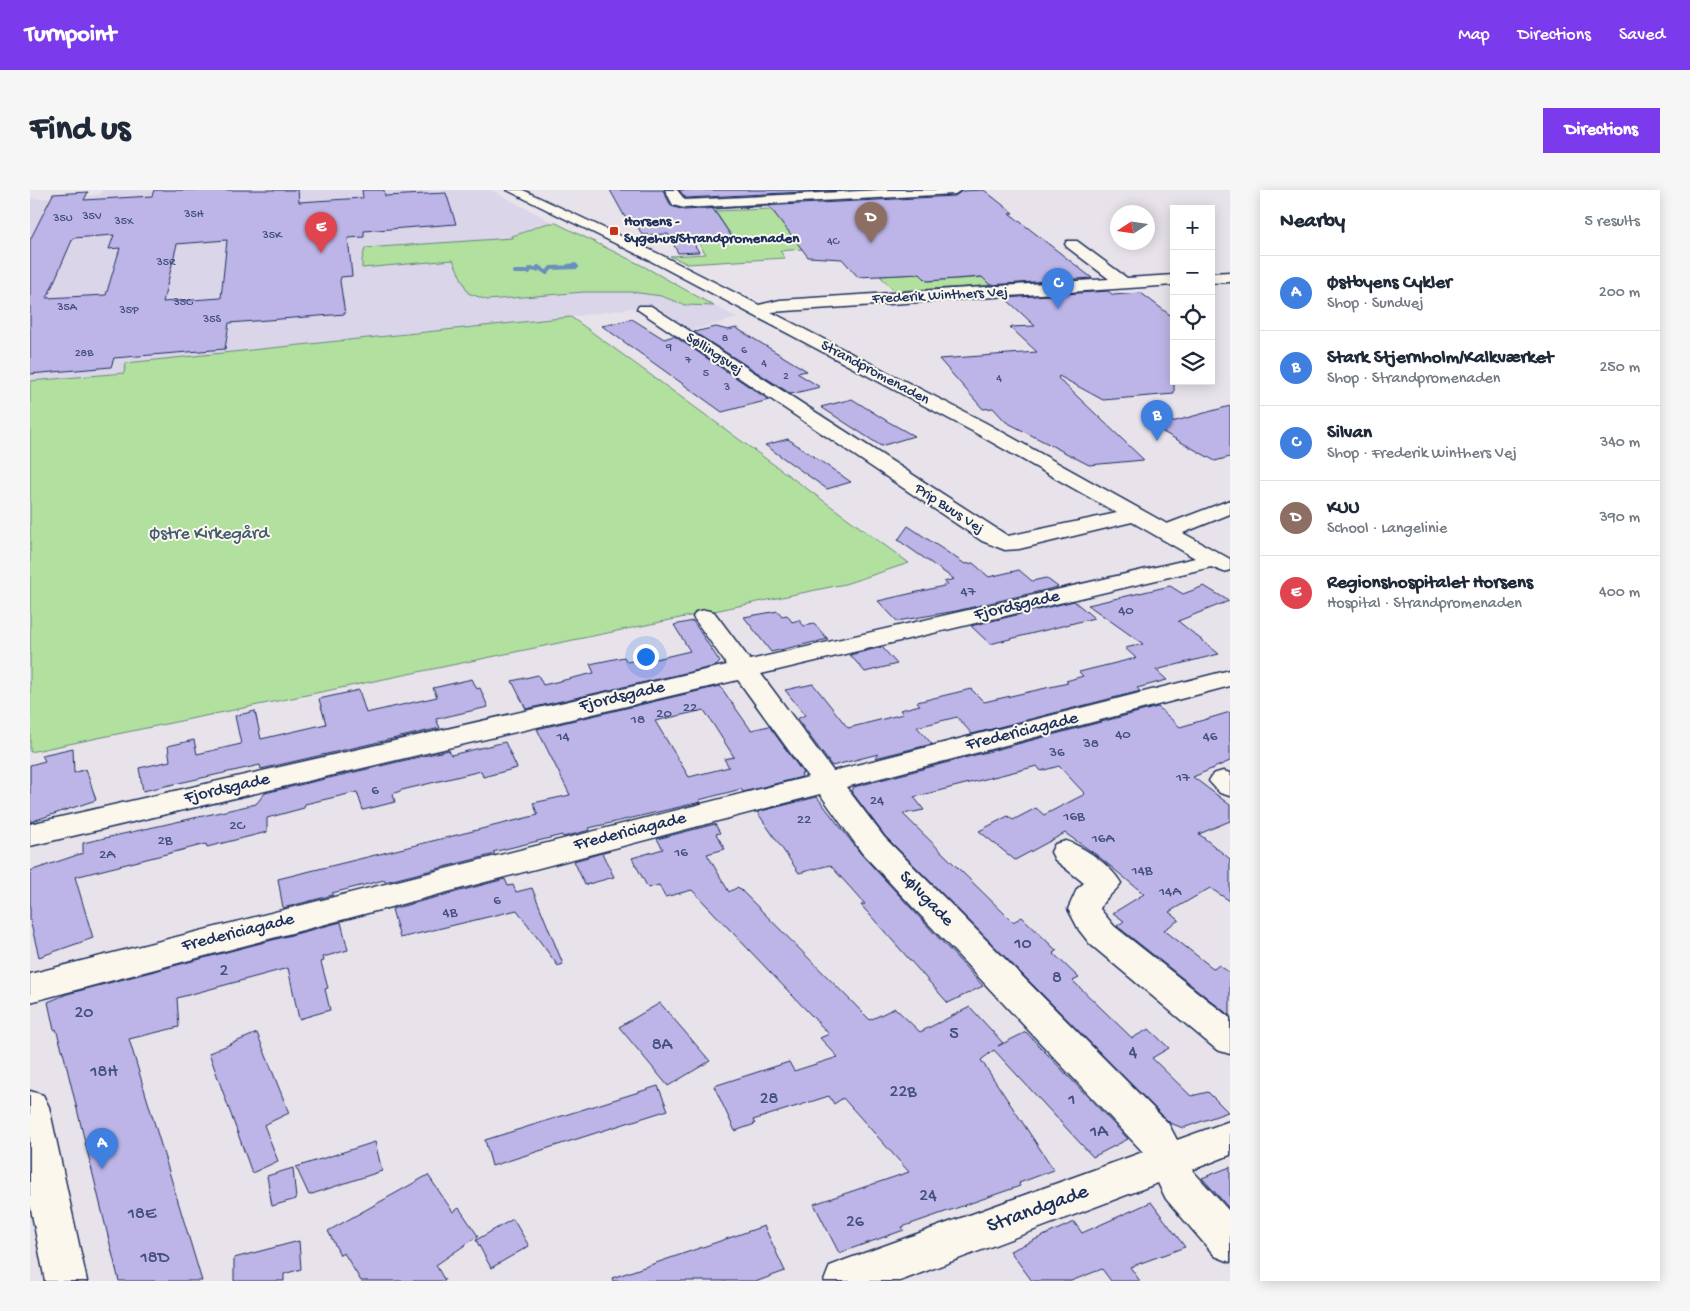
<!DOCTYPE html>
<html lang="en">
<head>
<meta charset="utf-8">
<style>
  body { margin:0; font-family:"Gochi Hand",sans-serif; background:#f6f6f7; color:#1f2937 }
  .controls { position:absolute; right:15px; top:15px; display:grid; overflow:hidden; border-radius:0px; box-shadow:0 2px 12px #0003 }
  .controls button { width:45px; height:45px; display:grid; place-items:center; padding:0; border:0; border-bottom:1px solid #e0e1e3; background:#fff; color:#1f2937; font:25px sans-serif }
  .compass { position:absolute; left:1080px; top:15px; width:45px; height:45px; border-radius:50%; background:#fff; box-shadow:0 2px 12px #0003; rotate:258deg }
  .you { position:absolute; left:615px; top:466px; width:18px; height:18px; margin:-12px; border:4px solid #fff; border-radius:50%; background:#1a73e8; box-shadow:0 0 0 8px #1a73e833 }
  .badge { display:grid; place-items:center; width:32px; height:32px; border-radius:50%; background:#7c3aed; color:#fff; font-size:16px; font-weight:700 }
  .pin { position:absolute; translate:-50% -41px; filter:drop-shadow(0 1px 2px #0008) }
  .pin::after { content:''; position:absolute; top:26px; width:18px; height:15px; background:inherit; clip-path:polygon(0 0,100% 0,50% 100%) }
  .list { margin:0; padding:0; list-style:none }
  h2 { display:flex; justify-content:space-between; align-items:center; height:65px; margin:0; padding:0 20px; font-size:21px }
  h2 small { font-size:16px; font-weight:400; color:#747a83 }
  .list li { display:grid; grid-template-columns:32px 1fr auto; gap:15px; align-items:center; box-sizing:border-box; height:75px; padding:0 20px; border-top:1px solid #e0e1e3 }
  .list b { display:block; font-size:19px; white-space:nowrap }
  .list p { margin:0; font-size:16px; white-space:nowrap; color:#747a83 }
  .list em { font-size:16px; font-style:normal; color:#747a83 }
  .icon { flex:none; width:28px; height:28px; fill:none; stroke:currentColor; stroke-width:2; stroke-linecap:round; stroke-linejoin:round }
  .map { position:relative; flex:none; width:1200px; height:1091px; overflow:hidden; border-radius:0px }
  header { display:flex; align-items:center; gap:30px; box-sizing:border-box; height:70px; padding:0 25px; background:#7c3aed; color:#fff }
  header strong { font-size:24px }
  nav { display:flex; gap:28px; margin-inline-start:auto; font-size:18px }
  .intro { display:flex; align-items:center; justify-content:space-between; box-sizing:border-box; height:120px; padding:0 30px }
  h1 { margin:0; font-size:35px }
  .button { padding:12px 22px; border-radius:0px; background:#7c3aed; color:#fff; font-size:18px; font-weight:700 }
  main { display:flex; gap:30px; padding:0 30px }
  aside { flex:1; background:#fff; border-radius:0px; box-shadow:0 2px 12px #0003 }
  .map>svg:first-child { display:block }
</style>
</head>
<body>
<header>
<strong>Turnpoint</strong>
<nav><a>Map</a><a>Directions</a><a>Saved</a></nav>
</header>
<div class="intro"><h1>Find us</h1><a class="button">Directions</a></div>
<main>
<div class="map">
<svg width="1200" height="1091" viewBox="0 0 1200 1091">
  <rect width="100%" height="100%" fill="#e8e3ea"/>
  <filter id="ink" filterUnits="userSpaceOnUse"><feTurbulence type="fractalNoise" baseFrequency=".02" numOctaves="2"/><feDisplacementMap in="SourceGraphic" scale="10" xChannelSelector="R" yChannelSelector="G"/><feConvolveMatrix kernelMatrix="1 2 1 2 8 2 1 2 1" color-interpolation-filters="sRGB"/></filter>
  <g filter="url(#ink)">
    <polygon fill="#dbd5e9" points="72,0 461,0 708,128 662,140 636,124 618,116 541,127 96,173 94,183 0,191 0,9 70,5"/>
    <g fill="#b2e09e" stroke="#66887e">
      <polygon points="740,19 746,25 770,24 784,58 750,61 755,68 658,74 640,66 676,64 669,54 671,52 703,48 685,21"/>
      <path d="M 526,33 L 615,77 L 684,116 L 655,115 L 631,106 L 602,102 L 554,102 L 457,110 L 438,103 L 423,70 L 332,78 L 332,70 L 335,58 L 482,48 L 481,46 C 498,43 509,32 526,33 Z"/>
      <polygon points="890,84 897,91 974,86 1050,85 1056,90 864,101 850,86"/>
      <polygon points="541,127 879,373 815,394 0,562 0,191 94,183 96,173"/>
    </g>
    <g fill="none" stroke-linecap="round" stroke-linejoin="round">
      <polyline stroke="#698fbc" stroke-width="4" points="485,82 499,82 500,79 507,80 508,77 517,83 521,78 547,77 545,75 538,76 543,76"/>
    </g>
    <g fill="#bdb5e7" stroke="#1b2f5e" fill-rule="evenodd">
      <path d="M 124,0 L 268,0 L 269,12 L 333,8 L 332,0 L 354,0 L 355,6 L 416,3 L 426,34 L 334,41 L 334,47 L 318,48 L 322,86 L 311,87 L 310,91 L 315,124 L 199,133 L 195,159 L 84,168 L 81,177 L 0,184 L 0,50 L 23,4 L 58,2 L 54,10 L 122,6 ZM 84,45 L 79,59 L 90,58 L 76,105 L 17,108 L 43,48 ZM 197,50 L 191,108 L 133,112 L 147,54 Z"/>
      <polygon points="580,0 633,0 641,16 654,20 925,6 932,1 954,0 983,23 979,23 1062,88 960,95 952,87 897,91 890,84 828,87 812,69 778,67 739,16 683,19 702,47 661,49 669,62 648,63 638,44 612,45 604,29 596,29"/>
      <polygon points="649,0 813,0 656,8"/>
      <polygon points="1078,101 1083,105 1111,103 1144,128 1144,204 1073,210 1029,186 1028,188 1114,270 1059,275 976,232 963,218 953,219 909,169 1007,162 980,137 1005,136 975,108"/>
      <polygon points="602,129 634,149 644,146 739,210 692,222 572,136"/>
      <polygon points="686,137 698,140 706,138 777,181 767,183 790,197 761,204 664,142"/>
      <polygon points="822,209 857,231 884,246 851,256 791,217"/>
      <polygon points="1200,216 1200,267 1185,271 1124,237"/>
      <polygon points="758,249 821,292 797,299 735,255"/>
      <polygon points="878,336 935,374 943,373 959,387 989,380 1002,391 1016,388 1028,397 926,421 867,431 848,411 918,395 914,392 924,389 868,350"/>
      <polygon points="1140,396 1153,404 1174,396 1199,411 1148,431 1189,464 1126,480 1137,490 1107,498 1110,501 942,544 927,527 887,537 902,554 845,568 848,564 802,576 767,529 775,525 755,500 783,494 818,538 873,524 870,520 890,515 887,512 941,499 954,512 1038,493 1036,491 1053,486 1049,482 1106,468 1095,458 1113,454 1058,415"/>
      <polygon points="1044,411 1064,428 960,454 941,436"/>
      <polygon points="748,421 752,426 757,425 762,432 769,430 774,436 784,434 798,449 741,462 714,427"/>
      <polygon points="663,431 690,472 686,476 496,519 482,491 508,485 513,495 564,483 560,474 594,467 597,472 607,470 609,473 660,461 644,435"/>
      <polygon points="852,457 867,474 835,482 820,465"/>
      <polygon points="442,489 447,499 450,498 458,517 406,529 410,538 231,579 230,575 113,601 109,578 140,571 138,556 164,550 167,564 211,554 205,526 225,521 231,549 296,534 289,509 329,500 336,523 407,507 403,498"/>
      <path d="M 690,496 L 721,540 L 739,536 L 773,583 L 771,584 L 772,587 L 713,602 L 711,599 L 669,610 L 671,612 L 559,638 L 560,640 L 533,647 L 532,645 L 463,662 L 465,664 L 355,692 L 354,690 L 302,703 L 303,705 L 253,718 L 248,689 L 508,625 L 503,613 L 540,605 L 507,539 ZM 674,520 L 704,567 L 694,569 L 699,577 L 659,587 L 625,531 Z"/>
      <polygon points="1128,517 1150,537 1200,522 1200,571 1163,587 1200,615 1200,631 1169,644 1200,669 1200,711 1180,698 1139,722 1149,730 1134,740 1184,779 1189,775 1200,783 1200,826 1087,736 1094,731 1083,723 1114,704 1068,666 1035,643 985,670 949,641 978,626 983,630 1006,618 1014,625 1055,604 1029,576 1011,581 1007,576 884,607 894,620 873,624 983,732 992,727 1027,761 1023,763 1049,788 1043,791 1102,848 1119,839 1139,858 1122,868 1161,906 1178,902 1198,922 1153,938 1140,933 855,646 821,601 824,597"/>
      <polygon points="475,552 487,578 453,587 451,581 372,600 363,604 365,612 333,620 327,602 275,614 274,618 237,628 237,642 177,657 176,654 45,687 63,748 9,767 0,730 0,681 53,663 53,653 226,614 235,603 419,560 421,565"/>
      <polygon points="43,558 44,583 56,579 66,610 0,632 0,575 15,571 12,565"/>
      <polygon points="787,607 831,664 953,796 918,813 831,715 835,714 800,675 769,683 727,622"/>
      <polygon points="685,634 690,643 686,644 695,659 677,664 699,702 708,697 840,830 865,818 890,842 940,817 973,853 968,856 996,842 1098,949 1063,967 964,860 951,870 1024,980 989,993 990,996 872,1037 874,1040 809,1063 784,1014 879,982 813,908 804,914 799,906 723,930 725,934 705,941 684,896 759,872 764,881 808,867 790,848 799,844 662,700 635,707 629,695 618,698 602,668 633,659 627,649"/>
      <polygon points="572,663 584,687 555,695 544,671"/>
      <polygon points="475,689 478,696 483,695 486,702 502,698 533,774 528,776 487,720 370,748 362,719"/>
      <polygon points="311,732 318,760 293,767 294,771 291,772 298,798 295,799 300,820 269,829 258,778 147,808 149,837 99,849 172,1091 89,1091 34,866 26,839 24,840 18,812 37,804"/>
      <polygon points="630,813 680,871 638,896 589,837"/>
      <polygon points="227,843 259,923 234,935 248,971 222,983 179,863"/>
      <polygon points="628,896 638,920 462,976 455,950"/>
      <polygon points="345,952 352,981 279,1005 266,977"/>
      <polygon points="1200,977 1200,1019 1172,988"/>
      <polygon points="263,978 266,1009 242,1016 237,986"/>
      <polygon points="398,985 423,1022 429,1018 448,1046 406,1075 415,1091 331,1091 314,1063 310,1065 298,1041"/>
      <polygon points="1121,1012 1155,1057 1100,1077 1110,1091 1081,1091 1072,1079 1041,1091 1002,1091 980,1061 1044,1032 1052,1043"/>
      <polygon points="483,1029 499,1056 461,1078 446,1050"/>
      <polygon points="734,1036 755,1081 728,1091 583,1091 582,1088"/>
      <polygon points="269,1051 271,1079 254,1084 254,1091 204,1091 204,1068"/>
    </g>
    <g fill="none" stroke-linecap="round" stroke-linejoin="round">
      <g stroke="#1b2f5e" stroke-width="3">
        <g id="minor">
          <polygon points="477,0 493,0 631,65 729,115 750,110 1079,89 1037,57 1035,54 1037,51 1047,51 1097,88 1144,85 1144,95 741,122 956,233 1137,334 1200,310 1200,324 1153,343 1200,369 1200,380 1194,382 1181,377 731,484 803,581 1200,480 1200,496 816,597 854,647 1138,933 1147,950 1200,931 1200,965 1162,980 1200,1022 1200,1072 1185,1066 1136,1009 1128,993 870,1091 794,1091 800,1076 815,1070 1113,962 832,663 790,604 0,812 0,784 778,587 708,490 0,656 0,634 697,475 663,427 666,422 675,420 684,422 720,470 1165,368 1102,332 989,359 975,360 952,351 607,119 609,116 621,116 978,346 1087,323 942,241 621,71"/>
          <polygon points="635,0 647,0 655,10 850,0 931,0 925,4 654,18 643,15"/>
          <polygon points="1200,82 1200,92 1181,93 1181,83"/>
          <polygon points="1193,581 1200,583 1200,606 1190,603 1179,591 1183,584"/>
          <path d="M 1036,651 C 1055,657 1081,676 1091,693 C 1085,703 1073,708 1070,719 L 1084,736 L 1200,828 L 1200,864 L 1187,860 L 1060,754 L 1049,740 L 1038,719 L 1047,699 L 1054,693 L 1025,670 L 1021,662 L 1025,654 Z"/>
          <polygon points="0,901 13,905 19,917 57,1091 15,1091 0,1014"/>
        </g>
      </g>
      <use href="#minor" fill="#fbf7ec" fill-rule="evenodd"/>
    </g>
  </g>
  <rect fill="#c8321e" stroke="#fbf7ec" stroke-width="2" x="579" y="36" width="10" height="10" rx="2.5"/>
  <g text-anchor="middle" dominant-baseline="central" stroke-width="4" stroke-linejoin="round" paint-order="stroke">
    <g font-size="12" fill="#445080">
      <text x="164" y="25">35H</text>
      <text x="62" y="27">35V</text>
      <text x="33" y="29">35U</text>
      <text x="94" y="32">35X</text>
      <text x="242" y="46">35K</text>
      <text x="803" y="52">4C</text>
      <text x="136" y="73">35R</text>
      <text x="153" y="113">35C</text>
      <text x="37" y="118">35A</text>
      <text x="99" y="121">35P</text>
      <text x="182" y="130">35S</text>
      <text x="695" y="149">8</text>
      <text x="639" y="158">9</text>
      <text x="714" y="161">6</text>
      <text x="54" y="164">28B</text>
      <text x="658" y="171">7</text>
      <text x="734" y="174">4</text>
      <text x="676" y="184">5</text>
      <text x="756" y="187">2</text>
      <text x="969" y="189">4</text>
      <text x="697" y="198">3</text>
    </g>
    <g font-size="15" font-weight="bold" fill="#1b2f5e" stroke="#fbf7ec" text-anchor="start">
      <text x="594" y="32">Horsens -<tspan x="594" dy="17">Sygehus/Strandpromenaden</tspan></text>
    </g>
    <g font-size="15" fill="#1b2f5e" stroke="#fbf7ec">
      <text transform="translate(910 106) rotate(-3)">Frederik Winthers Vej</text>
      <text transform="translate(684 164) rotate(33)">Søllingsvej</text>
      <text transform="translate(845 183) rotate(28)">Strandpromenaden</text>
      <text transform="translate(919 319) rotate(33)">Prip Buus Vej</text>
    </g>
    <g font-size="15" fill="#445080">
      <text x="938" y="402">47</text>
      <text x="1096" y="421">40</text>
      <text x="660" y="518">22</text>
      <text x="634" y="524">20</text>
      <text x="608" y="530">18</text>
      <text x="1093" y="545">40</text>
      <text x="533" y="547">14</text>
      <text x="1180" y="547">46</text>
      <text x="1061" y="554">38</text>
      <text x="1027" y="563">36</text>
      <text x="1153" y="588">17</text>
      <text x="345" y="601">6</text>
      <text x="847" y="611">24</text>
      <text x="1044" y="627">16B</text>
      <text x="774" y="630">22</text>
      <text x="207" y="636">2C</text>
      <text x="1073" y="649">16A</text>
      <text x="135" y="651">2B</text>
      <text x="651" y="663">16</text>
      <text x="77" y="665">2A</text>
      <text x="1112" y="681">14B</text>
      <text x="1140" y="702">14A</text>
      <text x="467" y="711">6</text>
      <text x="420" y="723">4B</text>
    </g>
    <g font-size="18" fill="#415b6e" stroke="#fbf7ec">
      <text x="179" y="344">Østre Kirkegård</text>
    </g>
    <g font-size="18" fill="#1b2f5e" stroke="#fbf7ec">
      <text transform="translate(987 416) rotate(-13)">Fjordsgade</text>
      <text transform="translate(592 507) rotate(-13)">Fjordsgade</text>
      <text transform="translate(992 542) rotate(-14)">Fredericiagade</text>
      <text transform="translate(197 599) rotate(-13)">Fjordsgade</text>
      <text transform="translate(600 642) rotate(-14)">Fredericiagade</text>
      <text transform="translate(896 709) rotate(46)">Sølvgade</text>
      <text transform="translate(208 743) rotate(-14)">Fredericiagade</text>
    </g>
    <g font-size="18" fill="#445080">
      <text x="993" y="754">10</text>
      <text x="194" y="781">2</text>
      <text x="1027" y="788">8</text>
      <text x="54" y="823">20</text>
      <text x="924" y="844">5</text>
      <text x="632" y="855">8A</text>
      <text x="1103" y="863">4</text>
      <text x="74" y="882">18H</text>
      <text x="873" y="902">22B</text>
      <text x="739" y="909">28</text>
      <text x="1042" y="910">1</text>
      <text x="1069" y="942">1A</text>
      <text x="898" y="1006">24</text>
      <text x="112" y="1024">18E</text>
      <text x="825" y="1032">26</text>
      <text x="125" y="1068">18D</text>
    </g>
    <g font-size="21" fill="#1b2f5e" stroke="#fbf7ec">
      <text transform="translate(1008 1020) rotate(-20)">Strandgade</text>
    </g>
  </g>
</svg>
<div class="controls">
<button>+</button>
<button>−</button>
<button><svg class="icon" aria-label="locate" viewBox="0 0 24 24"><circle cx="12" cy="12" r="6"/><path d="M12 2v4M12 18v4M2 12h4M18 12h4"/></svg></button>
<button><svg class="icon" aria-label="layers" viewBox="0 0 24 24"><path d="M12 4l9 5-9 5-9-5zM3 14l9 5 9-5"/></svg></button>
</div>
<svg class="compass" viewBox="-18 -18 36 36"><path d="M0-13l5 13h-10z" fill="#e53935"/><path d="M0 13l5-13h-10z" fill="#747a83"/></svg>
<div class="you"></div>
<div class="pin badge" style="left:72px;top:979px;background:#3f7fe0">A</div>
<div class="pin badge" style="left:1127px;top:251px;background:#3f7fe0">B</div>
<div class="pin badge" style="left:1028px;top:119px;background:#3f7fe0">C</div>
<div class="pin badge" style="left:841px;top:53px;background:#8d6e63">D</div>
<div class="pin badge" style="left:291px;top:63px;background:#e0444e">E</div>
</div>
<aside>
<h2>Nearby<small>5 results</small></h2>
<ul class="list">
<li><span class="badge" style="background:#3f7fe0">A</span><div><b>Østbyens Cykler</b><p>Shop · Sundvej</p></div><em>200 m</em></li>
<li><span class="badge" style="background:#3f7fe0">B</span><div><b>Stark Stjernholm/Kalkværket</b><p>Shop · Strandpromenaden</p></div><em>250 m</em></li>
<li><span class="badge" style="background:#3f7fe0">C</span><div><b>Silvan</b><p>Shop · Frederik Winthers Vej</p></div><em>340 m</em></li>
<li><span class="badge" style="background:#8d6e63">D</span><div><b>KUU</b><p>School · Langelinie</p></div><em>390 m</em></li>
<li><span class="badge" style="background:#e0444e">E</span><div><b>Regionshospitalet Horsens</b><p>Hospital · Strandpromenaden</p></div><em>400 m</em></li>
</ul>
</aside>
</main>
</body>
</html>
